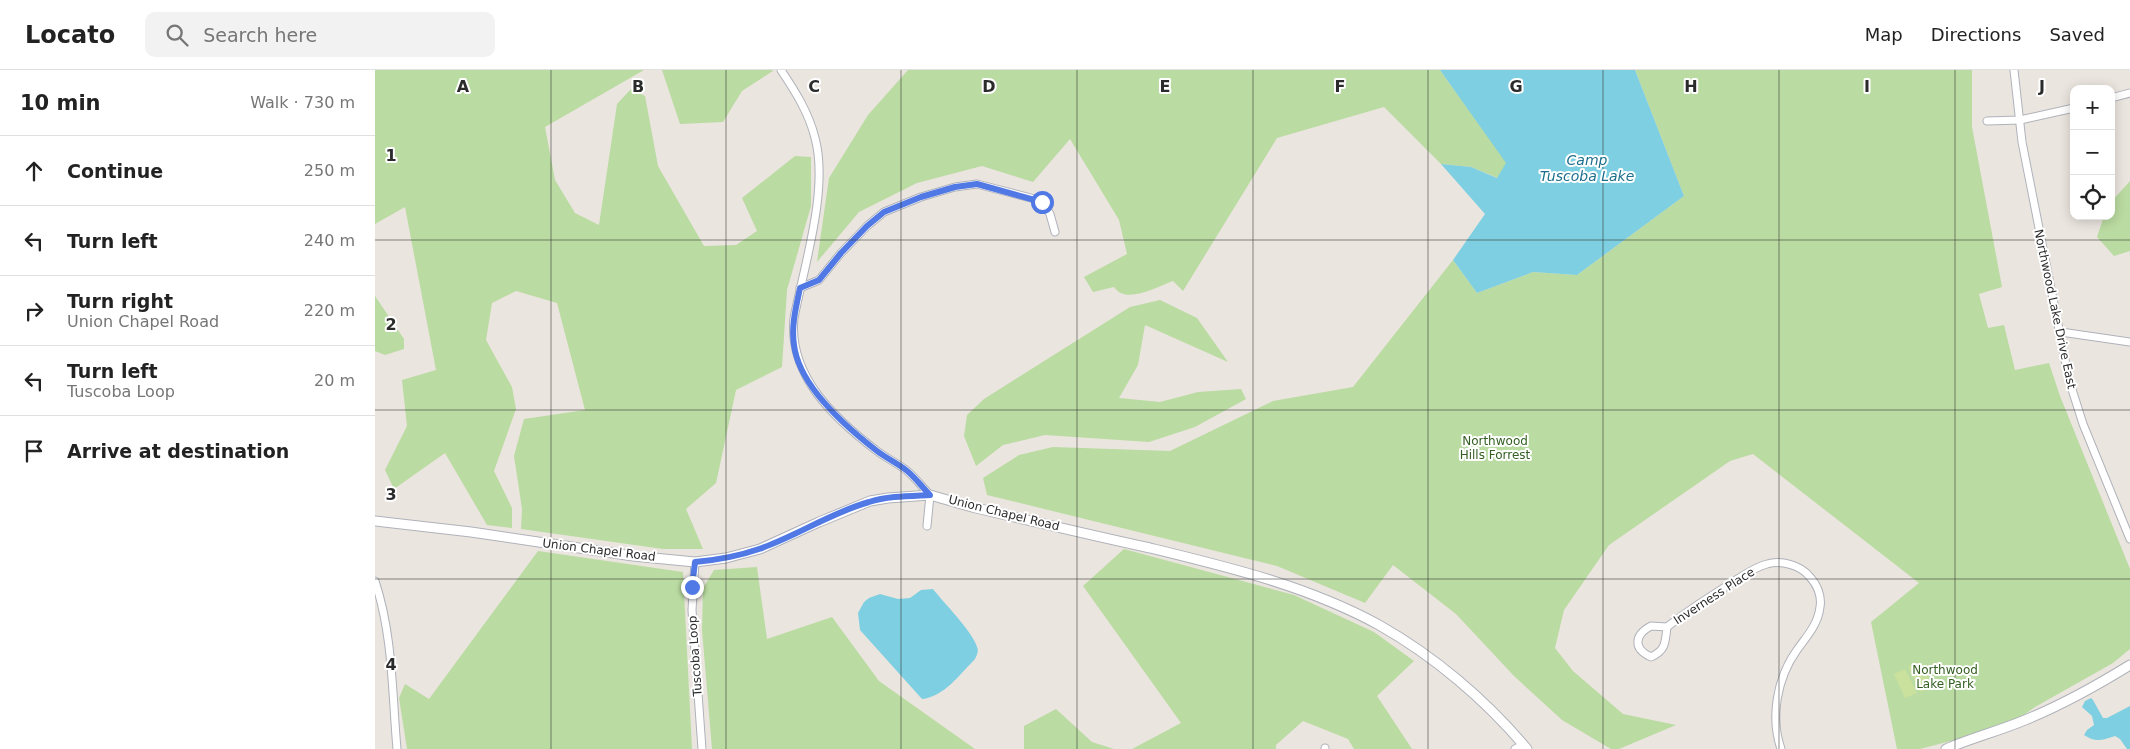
<!DOCTYPE html>
<html lang="en">
<head>
<meta charset="utf-8">
<style>
  body { margin:0; font-family:"DejaVu Sans",sans-serif; background:#f2f2f2; color:#222 }
  .controls { position:absolute; right:15px; top:15px; display:grid; overflow:hidden; border-radius:10px; box-shadow:0 2px 12px #0003 }
  .controls button { width:45px; height:45px; display:grid; place-items:center; padding:0; border:0; border-bottom:1px solid #e0e0e0; background:#fff; color:#222; font:25px sans-serif }
  .stop { position:absolute; width:15px; height:15px; margin:-11px; border:4px solid #5179e5; border-radius:50%; background:#fff }
  .stop.end { background:#5179e5; border-color:#fff; box-shadow:0 1px 5px #0008 }
  .list { margin:0; padding:0; list-style:none }
  h2 { display:flex; justify-content:space-between; align-items:center; height:65px; margin:0; padding:0 20px; font-size:21px }
  h2 small { font-size:16px; font-weight:400; color:#767676 }
  .list li { display:grid; grid-template-columns:32px 1fr auto; gap:15px; align-items:center; box-sizing:border-box; height:70px; padding:0 20px; border-top:1px solid #e0e0e0 }
  .list b { display:block; font-size:19px; white-space:nowrap }
  .list p { margin:0; font-size:16px; white-space:nowrap; color:#767676 }
  .list em { font-size:16px; font-style:normal; color:#767676 }
  .icon { flex:none; width:28px; height:28px; fill:none; stroke:currentColor; stroke-width:2; stroke-linecap:round; stroke-linejoin:round }
  .map { position:relative; flex:none; width:1755px; height:679px; overflow:hidden }
  header { display:flex; align-items:center; gap:30px; box-sizing:border-box; height:70px; padding:0 25px; background:#fff; border-bottom:1px solid #e0e0e0 }
  header strong { font-size:24px }
  nav { display:flex; gap:28px; margin-inline-start:auto; font-size:18px }
  .search { width:350px; height:45px; background:#f2f2f2; display:flex; align-items:center; gap:12px; box-sizing:border-box; padding:0 18px; border-radius:10px; color:#767676; font-size:19px }
  main { display:flex }
  aside { flex:1; background:#fff }
  .map>svg:first-child { display:block }
</style>
</head>
<body>
<header>
<strong>Locato</strong>
<div class="search"><svg class="icon" aria-label="search" viewBox="0 0 24 24"><circle cx="10" cy="10" r="6"/><path d="M15 15l6 6"/></svg>Search here</div>
<nav><a>Map</a><a>Directions</a><a>Saved</a></nav>
</header>
<main>
<aside>
<h2>10 min<small>Walk · 730 m</small></h2>
<ul class="list">
<li><svg class="icon" aria-label="ahead" viewBox="0 0 24 24"><path d="M12 20V5M6 11l6-6 6 6"/></svg><div><b>Continue</b></div><em>250 m</em></li>
<li><svg class="icon" aria-label="left" viewBox="0 0 24 24"><path d="M17 20v-9H6M10 6l-5 5 5 5"/></svg><div><b>Turn left</b></div><em>240 m</em></li>
<li><svg class="icon" aria-label="right" viewBox="0 0 24 24"><path d="M7 20v-9h11M14 6l5 5-5 5"/></svg><div><b>Turn right</b><p>Union Chapel Road</p></div><em>220 m</em></li>
<li><svg class="icon" aria-label="left" viewBox="0 0 24 24"><path d="M17 20v-9H6M10 6l-5 5 5 5"/></svg><div><b>Turn left</b><p>Tuscoba Loop</p></div><em>20 m</em></li>
<li><svg class="icon" aria-label="arrive" viewBox="0 0 24 24"><path d="M6 21V4h12l-3 4 3 4H6"/></svg><div><b>Arrive at destination</b></div></li>
</ul>
</aside>
<div class="map">
<svg width="1755" height="679" viewBox="0 0 1755 679">
  <rect width="100%" height="100%" fill="#ebe5df"/>
  <g fill="#badba1">
    <polygon points="0,0 269,0 170,57 180,110 200,143 224,155 242,34 256,19 270,26 283,96 329,176 361,175 382,161 367,128 420,86 436,87 436,136 412,220 407,297 361,320 341,413 311,439 328,479 288,479 146,459 147,439 139,386 149,349 210,340 182,233 141,221 117,233 111,270 137,317 141,339 119,401 137,438 137,458 112,455 70,383 19,419 10,400 32,356 27,310 61,300 30,137 0,154"/>
    <polygon points="287,0 397,0 398,1 367,21 348,52 305,54"/>
    <path d="M 533,0 L 1065,0 L 1132,93 L 1123,108 L 1096,97 L 1066,94 L 1009,37 L 902,68 L 808,221 L 798,211 C 781,217 751,235 739,217 L 718,222 L 709,207 L 752,184 L 744,150 L 695,69 L 658,112 L 607,96 L 542,113 L 484,142 L 442,192 L 454,108 L 493,45 Z"/>
    <polygon points="1260,0 1597,0 1597,57 1627,217 1604,224 1613,258 1629,255 1640,300 1674,293 1685,326 1755,499 1755,579 1738,593 1660,637 1633,656 1545,679 1522,679 1496,552 1544,513 1378,384 1355,391 1234,475 1189,540 1180,578 1198,601 1248,644 1301,655 1244,679 1236,679 1187,650 1139,606 1081,544 1018,495 990,533 902,496 612,425 608,408 644,385 678,377 795,381 898,331 978,317 1078,190 1102,223 1158,202 1202,205 1309,126"/>
    <polygon points="1755,111 1755,181 1739,186 1722,167 1729,146 1736,146 1736,132"/>
    <polygon points="0,226 29,269 29,279 10,285 0,281"/>
    <polygon points="785,230 822,248 853,292 770,255 763,295 744,328 785,332 823,322 866,319 871,329 820,357 774,372 670,365 628,375 601,396 589,366 592,345 609,329 755,237"/>
    <polygon points="749,479 919,525 999,562 1039,591 1002,626 1037,679 979,679 973,669 928,651 901,675 901,679 757,679 806,653 708,516"/>
    <polygon points="163,481 308,502 317,679 32,679 24,628 30,614 54,629"/>
    <polygon points="382,497 392,569 457,547 504,611 600,679 337,679 327,560 328,518 339,500"/>
    <polygon points="681,639 717,672 739,679 649,679 649,656"/>
  </g>
  <g fill="#cae19e">
    <polygon points="1545,592 1557,616 1545,622 1533,597"/>
    <polygon points="1530,599 1542,623 1530,628 1519,604"/>
  </g>
  <g fill="#7ecfe1">
    <polygon points="1065,0 1260,0 1309,126 1202,205 1158,202 1102,223 1078,190 1110,144 1066,94 1096,97 1122,108 1131,93"/>
    <path d="M 558,519 C 568,532 598,562 602,577 C 604,581 602,585 600,589 C 585,604 569,627 547,629 L 485,560 L 483,543 L 489,532 L 494,528 L 505,524 L 523,529 L 535,528 L 546,520 Z"/>
    <path d="M 1716,628 L 1718,630 L 1728,648 L 1732,648 L 1755,636 L 1755,679 L 1752,679 L 1745,669 L 1740,666 C 1728,670 1721,673 1709,665 L 1712,660 L 1719,655 L 1717,646 L 1707,637 L 1710,631 Z"/>
  </g>
  <g fill="none" stroke-linecap="round" stroke-linejoin="round">
    <g stroke="#afb2ba" stroke-width="9">
      <g id="minor">
        <path d="M 406,0 C 420,21 434,43 440,68 C 454,119 429,196 419,248 C 413,306 460,349 502,381 C 511,388 522,393 531,400 C 540,407 547,417 555,425 L 552,456"/>
        <polyline points="1639,0 1647,72 1694,310 1708,354 1755,469"/>
        <polyline points="1736,28 1755,23"/>
        <polyline points="1612,51 1645,50 1699,38"/>
        <polyline points="425,218 444,210 466,183 492,156 509,142 546,127 580,117 602,114 667,131 675,144 680,162"/>
        <polyline points="1686,262 1755,272"/>
        <polyline points="320,492 317,540 327,679"/>
        <path d="M 0,511 C 18,565 17,623 22,679"/>
        <path d="M 1276,556 L 1292,557 C 1290,573 1291,580 1276,587 C 1258,579 1259,565 1276,556 Z"/>
        <path d="M 1292,557 C 1313,540 1336,526 1358,512 C 1369,505 1380,497 1392,494 C 1406,490 1425,495 1434,506 C 1442,514 1447,526 1445,537 C 1443,555 1431,567 1422,580 C 1402,608 1395,647 1406,679"/>
        <polyline points="950,679 950,678"/>
        <polyline points="1140,679 1148,675"/>
      </g>
    </g>
    <g stroke="#afb2ba" stroke-width="11">
      <g id="tertiary">
        <path d="M 0,451 L 96,462 L 258,486 L 320,492 L 351,488 L 385,479 L 444,452 L 495,431 L 513,428 L 555,425 L 597,437 C 656,451 715,465 775,478 C 853,497 933,516 1004,555 C 1059,586 1111,630 1152,679"/>
        <path d="M 1571,679 C 1596,668 1624,661 1650,650 C 1687,635 1721,616 1755,595"/>
      </g>
    </g>
    <use href="#minor" stroke="#fff" stroke-width="7"/>
    <use href="#tertiary" stroke="#fff" stroke-width="9"/>
  </g>
  <g fill="none" stroke-linecap="round" stroke-linejoin="round">
    <path stroke="#5179e5" stroke-width="6" d="M 317,517 L 320,492 C 342,490 364,486 384,479 C 422,466 455,443 494,432 C 513,426 535,426 555,425 C 547,417 540,407 531,400 C 522,393 511,388 502,381 C 471,357 424,316 419,275 C 416,256 421,237 425,218 L 444,210 L 466,183 L 492,156 L 509,142 L 546,127 L 580,117 L 602,114 L 667,132"/>
  </g>
  <path fill="none" stroke="#2b2b2b" stroke-width="1" stroke-opacity="0.55" d="M 176,0 L 176,679M 351,0 L 351,679M 526,0 L 526,679M 702,0 L 702,679M 878,0 L 878,679M 1053,0 L 1053,679M 1228,0 L 1228,679M 1404,0 L 1404,679M 1580,0 L 1580,679M 0,170 L 1755,170M 0,340 L 1755,340M 0,509 L 1755,509"/>
  <g text-anchor="middle" dominant-baseline="central" stroke-width="4" stroke-linejoin="round" paint-order="stroke">
    <g font-size="12" fill="#2b2b2b" stroke="#fff">
      <text transform="translate(1680 239) rotate(78)">Northwood Lake Drive East</text>
      <text transform="translate(629 443) rotate(14)">Union Chapel Road</text>
      <text transform="translate(224 480) rotate(7)">Union Chapel Road</text>
      <text transform="translate(1339 526) rotate(-33)">Inverness Place</text>
      <text transform="translate(320 586) rotate(-94)">Tuscoba Loop</text>
    </g>
    <g font-size="12" fill="#346023" stroke="#fff">
      <text x="1120" y="371">Northwood<tspan x="1120" dy="14">Hills Forrest</tspan></text>
      <text x="1570" y="600">Northwood<tspan x="1570" dy="14">Lake Park</tspan></text>
    </g>
    <g font-size="14" font-style="italic" fill="#1d6f8d" stroke="#fff">
      <text x="1212" y="90">Camp<tspan x="1212" dy="16">Tuscoba Lake</tspan></text>
    </g>
  </g>
  <g font-size="16" text-anchor="middle" font-weight="bold" fill="#2b2b2b" stroke="#fff" stroke-width="4" stroke-linejoin="round" paint-order="stroke">
    <text x="88" y="22">A</text>
    <text x="263" y="22">B</text>
    <text x="439" y="22">C</text>
    <text x="614" y="22">D</text>
    <text x="790" y="22">E</text>
    <text x="965" y="22">F</text>
    <text x="1141" y="22">G</text>
    <text x="1316" y="22">H</text>
    <text x="1492" y="22">I</text>
    <text x="1667" y="22">J</text>
    <text x="16" y="91">1</text>
    <text x="16" y="260">2</text>
    <text x="16" y="430">3</text>
    <text x="16" y="600">4</text>
  </g>
</svg>
<div class="controls">
<button>+</button>
<button>−</button>
<button><svg class="icon" aria-label="locate" viewBox="0 0 24 24"><circle cx="12" cy="12" r="6"/><path d="M12 2v4M12 18v4M2 12h4M18 12h4"/></svg></button>
</div>
<div class="stop" style="left:667px;top:132px"></div>
<div class="stop end" style="left:317px;top:517px"></div>
</div>
</main>
</body>
</html>
